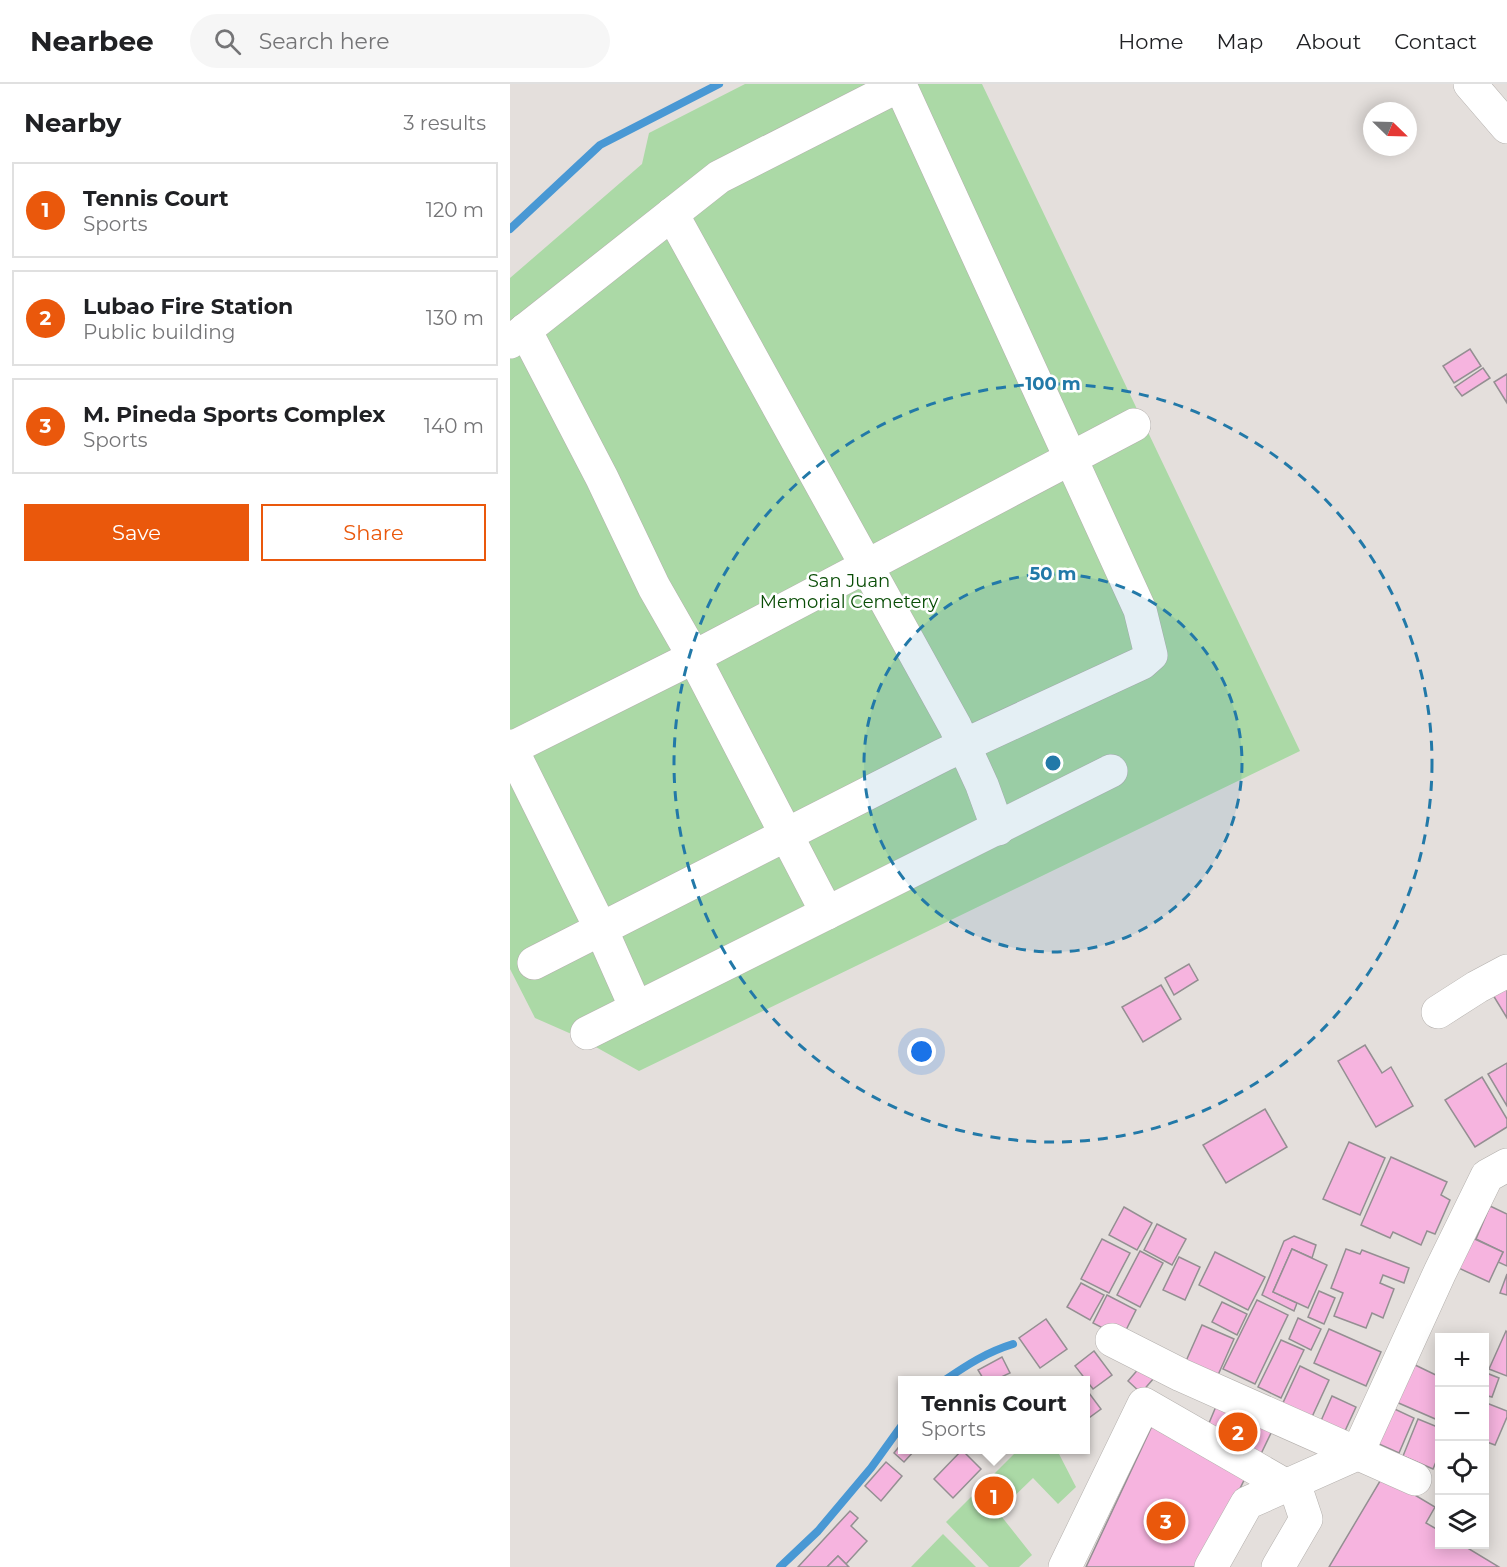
<!DOCTYPE html>
<html lang="en">
<head>
<meta charset="utf-8">
<style>
  body { margin:0; font-family:Montserrat,sans-serif; background:#f6f6f6; color:#202124 }
  .controls { position:absolute; right:18px; bottom:18px; display:grid; overflow:hidden; border-radius:0px; box-shadow:0 3px 15px #0003 }
  .controls button { width:54px; height:54px; display:grid; place-items:center; padding:0; border:0; border-bottom:2px solid #e0e0e0; background:#fff; color:#202124; font:30px sans-serif }
  .compass { position:absolute; left:853px; top:18px; width:54px; height:54px; border-radius:50%; background:#fff; box-shadow:0 3px 15px #0003; rotate:113deg }
  .you { position:absolute; left:412px; top:968px; width:21px; height:21px; margin:-15px; border:4px solid #fff; border-radius:50%; background:#1a73e8; box-shadow:0 0 0 9px #1a73e833 }
  .badge { display:grid; place-items:center; width:39px; height:39px; border-radius:50%; background:#ea580c; color:#fff; font-size:20px; font-weight:700 }
  .pin { position:absolute; translate:-50% -50%; border:3px solid #fff; box-shadow:0 2px 6px #0006 }
  .popup { position:absolute; left:388px; top:1292px; width:192px; height:78px; box-sizing:border-box; display:grid; place-content:center; border-radius:0px; background:#fff; filter:drop-shadow(0 2px 4px #0005); font-size:20px; white-space:nowrap; color:#757577 }
  .popup b { font-size:22px; color:#202124 }
  .popup::after { content:''; position:absolute; left:50%; top:100%; margin-left:-12px; border:12px solid transparent; border-top-color:#fff }
  .list { margin:0; padding:0; list-style:none }
  h2 { display:flex; justify-content:space-between; align-items:center; height:78px; margin:0; padding:0 24px; font-size:26px }
  h2 small { font-size:20px; font-weight:400; color:#757577 }
  .list li { display:grid; grid-template-columns:39px 1fr auto; gap:18px; align-items:center; box-sizing:border-box; height:96px; margin:0 12px 12px; padding:0 12px; border:2px solid #e0e0e0; border-radius:0px }
  .list b { display:block; font-size:22px; white-space:nowrap }
  .list p { margin:0; font-size:20px; white-space:nowrap; color:#757577 }
  .list em { font-size:20px; font-style:normal; color:#757577 }
  .actions { display:flex; gap:12px; padding:18px 24px }
  .actions a { flex:1; padding:14px 0; border:2px solid #ea580c; border-radius:0px; text-align:center; font-size:21px; color:#ea580c }
  .actions .main { background:#ea580c; color:#fff }
  .icon { flex:none; width:33px; height:33px; fill:none; stroke:currentColor; stroke-width:2; stroke-linecap:round; stroke-linejoin:round }
  .map { position:relative; flex:none; width:997px; height:1483px; overflow:hidden }
  header { display:flex; align-items:center; gap:36px; box-sizing:border-box; height:84px; padding:0 30px; background:#fff; border-bottom:2px solid #e0e0e0 }
  header strong { font-size:28px }
  nav { display:flex; gap:33px; margin-inline-start:auto; font-size:21px }
  .search { width:420px; height:54px; background:#f6f6f6; display:flex; align-items:center; gap:15px; box-sizing:border-box; padding:0 21px; border-radius:33px; color:#757577; font-size:22px }
  main { display:flex }
  aside { flex:1; background:#fff }
  .map>svg:first-child { display:block }
</style>
</head>
<body>
<header>
<strong>Nearbee</strong>
<div class="search"><svg class="icon" aria-label="search" viewBox="0 0 24 24"><circle cx="10" cy="10" r="6"/><path d="M15 15l6 6"/></svg>Search here</div>
<nav><a>Home</a><a>Map</a><a>About</a><a>Contact</a></nav>
</header>
<main>
<aside>
<h2>Nearby<small>3 results</small></h2>
<ul class="list">
<li><span class="badge">1</span><div><b>Tennis Court</b><p>Sports</p></div><em>120 m</em></li>
<li><span class="badge">2</span><div><b>Lubao Fire Station</b><p>Public building</p></div><em>130 m</em></li>
<li><span class="badge">3</span><div><b>M. Pineda Sports Complex</b><p>Sports</p></div><em>140 m</em></li>
</ul>
<div class="actions"><a class="main">Save</a><a>Share</a></div>
</aside>
<div class="map">
<svg width="997" height="1483" viewBox="0 0 997 1483">
  <rect width="100%" height="100%" fill="#e4dfdc"/>
  <g fill="#abd9a6">
    <polygon points="235,0 472,0 790,667 129,987 66,952 25,934 0,885 0,194 132,80 139,49"/>
    <polygon points="508,1366 547,1366 566,1403 548,1420 523,1394 488,1428 522,1471 509,1483 479,1483 436,1438"/>
    <polygon points="433,1450 466,1483 401,1483"/>
  </g>
  <g fill="none" stroke-linecap="round" stroke-linejoin="round">
    <g stroke="#4998d4" stroke-width="8">
      <polyline points="0,145 90,61 209,0"/>
      <path d="M 435,1296 C 457,1281 477,1268 503,1260"/>
      <polyline points="270,1483 308,1447 361,1384 392,1341"/>
    </g>
  </g>
  <g fill="#f6b4df" stroke="#948f92" stroke-width="1.5">
    <polygon points="960,265 971,282 944,299 933,282"/>
    <polygon points="973,284 980,294 952,312 945,303"/>
    <polygon points="997,290 997,319 984,298"/>
    <polygon points="679,880 688,896 664,911 655,894"/>
    <polygon points="651,901 671,935 633,958 612,923"/>
    <polygon points="997,903 997,934 983,911"/>
    <polygon points="855,961 872,989 881,983 903,1022 866,1043 828,977"/>
    <polygon points="997,979 997,1022 978,990"/>
    <polygon points="972,993 997,1035 997,1043 965,1063 935,1016"/>
    <polygon points="755,1025 777,1063 716,1099 693,1061"/>
    <polygon points="839,1058 875,1074 850,1131 813,1115"/>
    <polygon points="881,1073 937,1098 931,1111 940,1116 925,1150 917,1147 911,1161 883,1148 880,1154 851,1141"/>
    <polygon points="980,1122 997,1130 997,1182 988,1178 993,1168 966,1155"/>
    <polygon points="614,1123 642,1139 627,1166 599,1151"/>
    <polygon points="647,1140 676,1155 662,1181 634,1166"/>
    <polygon points="956,1151 993,1168 979,1198 942,1181"/>
    <polygon points="784,1152 806,1161 802,1174 782,1165 763,1208 787,1219 784,1227 752,1211 774,1157"/>
    <polygon points="592,1155 620,1169 599,1209 571,1195"/>
    <polygon points="782,1165 817,1181 798,1224 763,1208"/>
    <polygon points="836,1165 850,1170 852,1166 899,1184 894,1199 873,1191 870,1199 884,1205 873,1234 862,1229 856,1244 824,1232 833,1209 821,1204"/>
    <polygon points="630,1167 653,1179 630,1223 607,1211"/>
    <polygon points="705,1168 755,1193 738,1226 689,1201"/>
    <polygon points="669,1173 690,1183 675,1216 653,1206"/>
    <polygon points="997,1190 997,1211 990,1209"/>
    <polygon points="571,1199 594,1211 580,1236 557,1223"/>
    <polygon points="809,1207 825,1214 814,1240 798,1233"/>
    <polygon points="597,1211 626,1226 612,1254 583,1239"/>
    <polygon points="747,1216 778,1231 745,1300 713,1285"/>
    <polygon points="712,1218 737,1230 727,1251 702,1238"/>
    <polygon points="788,1234 811,1245 801,1266 779,1255"/>
    <polygon points="536,1235 557,1265 530,1284 509,1254"/>
    <polygon points="692,1241 724,1255 708,1291 676,1277"/>
    <polygon points="819,1245 871,1268 856,1302 804,1279"/>
    <polygon points="996,1247 997,1248 997,1292 979,1285"/>
    <polygon points="771,1256 794,1266 771,1314 748,1303"/>
    <polygon points="584,1267 602,1291 583,1305 565,1282"/>
    <polygon points="492,1273 500,1289 485,1296 474,1296 468,1286"/>
    <polygon points="901,1279 930,1293 930,1337 884,1317"/>
    <polygon points="631,1282 644,1294 631,1309 618,1297"/>
    <polygon points="790,1282 819,1296 801,1335 772,1321"/>
    <polygon points="974,1288 989,1294 982,1313 974,1311"/>
    <polygon points="576,1305 591,1325 576,1336"/>
    <polygon points="822,1312 846,1323 834,1349 810,1339"/>
    <polygon points="974,1318 997,1327 997,1333 985,1361 974,1357"/>
    <polygon points="707,1320 763,1345 748,1376 694,1351"/>
    <polygon points="876,1321 904,1334 889,1369 860,1356"/>
    <polygon points="908,1335 930,1344 930,1368 923,1385 893,1372"/>
    <polygon points="642,1342 737,1390 692,1483 576,1483"/>
    <polygon points="392,1359 392,1366 405,1366 394,1378 384,1369"/>
    <polygon points="452,1366 471,1385 443,1414 424,1395"/>
    <polygon points="376,1378 392,1392 371,1417 355,1402"/>
    <polygon points="873,1392 925,1423 916,1439 930,1447 930,1460 951,1460 989,1483 819,1483"/>
    <polygon points="340,1427 348,1434 341,1442 357,1457 336,1480 328,1472 317,1483 288,1483"/>
    <polygon points="328,1472 339,1483 317,1483"/>
  </g>
  <g fill="none" stroke-linecap="round" stroke-linejoin="round">
    <g stroke="#b4b0ad" stroke-width="34">
      <g id="minor">
        <polyline points="960,0 997,43"/>
        <polyline points="162,130 445,642 472,701 488,745"/>
        <polyline points="15,246 92,394 144,503 184,573 317,829"/>
        <polyline points="0,258 209,93 390,1 630,526 641,571 632,579 433,671 24,879"/>
        <polyline points="0,662 91,845 126,924"/>
        <polyline points="0,665 184,573 624,341"/>
        <polyline points="928,928 967,903 997,887"/>
        <polyline points="77,949 601,687"/>
        <polyline points="602,1256 671,1291 905,1395"/>
        <polyline points="555,1483 634,1320 787,1408 796,1435 768,1483"/>
        <polyline points="701,1483 737,1419 847,1370 930,1188 977,1092 997,1081"/>
      </g>
    </g>
    <use href="#minor" stroke="#fff" stroke-width="33"/>
  </g>
  <circle cx="543" cy="679" r="189" fill="#2279a8" fill-opacity=".12"/>
  <g fill="none" stroke="#2279a8" stroke-width="3" stroke-dasharray="10 8">
    <circle cx="543" cy="679" r="189"/>
    <circle cx="543" cy="679" r="379"/>
  </g>
  <g text-anchor="middle" dominant-baseline="central" stroke-width="5" stroke-linejoin="round" paint-order="stroke">
    <g font-size="18" fill="#094d06" stroke="#fff">
      <text x="339" y="497">San Juan<tspan x="339" dy="21">Memorial Cemetery</tspan></text>
    </g>
  </g>
  <circle cx="543" cy="679" r="9" fill="#2279a8" stroke="#fff" stroke-width="3"/>
  <g font-size="18" text-anchor="middle" font-weight="bold" fill="#2279a8" stroke="#fff" stroke-width="5" stroke-linejoin="round" paint-order="stroke">
    <text x="543" y="306">100 m</text>
    <text x="543" y="496">50 m</text>
  </g>
</svg>
<div class="controls">
<button>+</button>
<button>−</button>
<button><svg class="icon" aria-label="locate" viewBox="0 0 24 24"><circle cx="12" cy="12" r="6"/><path d="M12 2v4M12 18v4M2 12h4M18 12h4"/></svg></button>
<button><svg class="icon" aria-label="layers" viewBox="0 0 24 24"><path d="M12 4l9 5-9 5-9-5zM3 14l9 5 9-5"/></svg></button>
</div>
<svg class="compass" viewBox="-18 -18 36 36"><path d="M0-13l5 13h-10z" fill="#e53935"/><path d="M0 13l5-13h-10z" fill="#757577"/></svg>
<div class="you"></div>
<div class="pin badge" style="left:484px;top:1412px">1</div>
<div class="popup"><b>Tennis Court</b>Sports</div>
<div class="pin badge" style="left:728px;top:1348px">2</div>
<div class="pin badge" style="left:656px;top:1437px">3</div>
</div>
</main>
</body>
</html>
